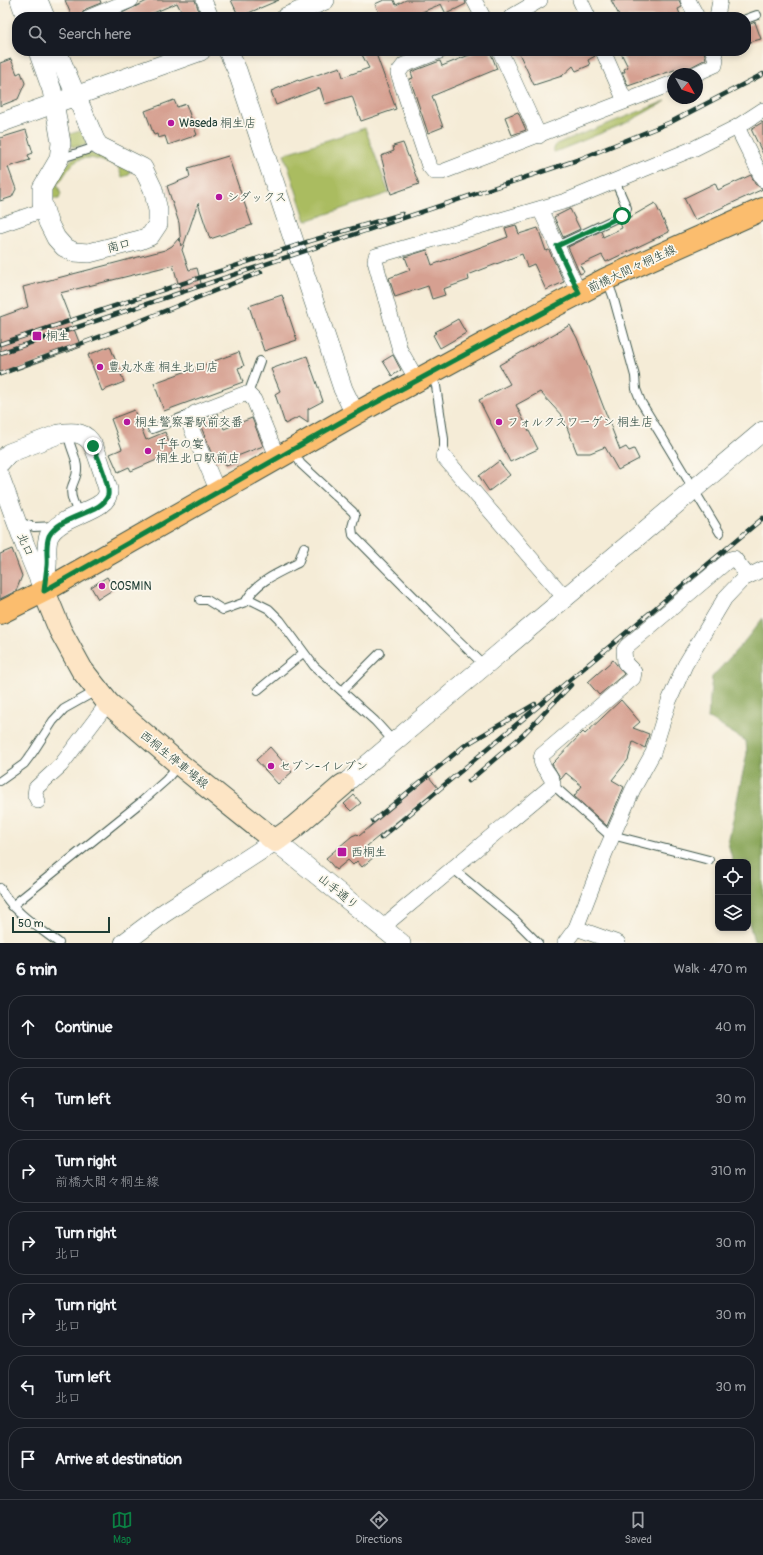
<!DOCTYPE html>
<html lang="en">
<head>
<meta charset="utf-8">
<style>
  body { margin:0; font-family:Pangolin,"Klee One",sans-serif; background:#242831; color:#f1f3f6 }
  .controls { position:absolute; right:12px; bottom:12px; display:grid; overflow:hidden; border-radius:8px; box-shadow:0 2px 6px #0003 }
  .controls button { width:36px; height:36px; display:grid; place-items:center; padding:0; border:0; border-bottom:1px solid #363941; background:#171b24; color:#f1f3f6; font:20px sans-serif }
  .compass { position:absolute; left:667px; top:68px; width:36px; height:36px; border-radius:50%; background:#171b24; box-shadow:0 2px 6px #0003; rotate:130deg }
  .scale { position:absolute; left:12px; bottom:10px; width:98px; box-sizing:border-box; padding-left:4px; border:2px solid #1f3d34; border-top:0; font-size:11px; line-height:14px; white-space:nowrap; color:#1f3d34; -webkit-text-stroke:3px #fbf7ec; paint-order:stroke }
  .stop { position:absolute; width:12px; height:12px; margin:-9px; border:3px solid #0b8043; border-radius:50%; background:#fff }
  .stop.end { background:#0b8043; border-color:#fff; box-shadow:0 1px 4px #0008 }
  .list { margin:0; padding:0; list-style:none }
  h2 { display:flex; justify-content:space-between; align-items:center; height:52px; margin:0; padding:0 16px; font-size:17px }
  h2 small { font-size:13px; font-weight:400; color:#9ea1a6 }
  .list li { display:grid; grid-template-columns:26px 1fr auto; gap:12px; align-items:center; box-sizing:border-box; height:64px; margin:0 8px 8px; padding:0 8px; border:1px solid #363941; border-radius:16px }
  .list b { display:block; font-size:15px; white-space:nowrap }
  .list p { margin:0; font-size:13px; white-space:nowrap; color:#9ea1a6 }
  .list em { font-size:13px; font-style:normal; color:#9ea1a6 }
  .icon { flex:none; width:22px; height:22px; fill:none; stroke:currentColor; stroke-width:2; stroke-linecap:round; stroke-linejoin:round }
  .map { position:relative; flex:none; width:763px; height:943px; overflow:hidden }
  .search { position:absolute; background:#171b24; box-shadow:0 2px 6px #0003; left:12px; right:12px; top:12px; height:44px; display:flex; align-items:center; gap:10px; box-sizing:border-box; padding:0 14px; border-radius:16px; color:#9ea1a6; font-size:15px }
  .sheet { height:556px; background:#171b24 }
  nav { display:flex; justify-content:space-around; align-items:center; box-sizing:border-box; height:56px; border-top:1px solid #363941; background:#171b24; font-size:11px; color:#9ea1a6 }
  nav a { display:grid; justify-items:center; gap:2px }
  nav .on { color:#0b8043 }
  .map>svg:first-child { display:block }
</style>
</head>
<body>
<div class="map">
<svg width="763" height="943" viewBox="0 0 763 943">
  <rect width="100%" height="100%" fill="#fbf7ec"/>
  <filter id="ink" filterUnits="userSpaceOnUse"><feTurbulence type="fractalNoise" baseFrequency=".025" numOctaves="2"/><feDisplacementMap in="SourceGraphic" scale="8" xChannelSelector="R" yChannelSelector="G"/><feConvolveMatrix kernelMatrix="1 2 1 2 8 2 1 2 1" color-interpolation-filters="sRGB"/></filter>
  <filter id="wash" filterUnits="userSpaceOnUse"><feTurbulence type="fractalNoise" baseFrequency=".012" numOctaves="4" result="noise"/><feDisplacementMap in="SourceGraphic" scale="16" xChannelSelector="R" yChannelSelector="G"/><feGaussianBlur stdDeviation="0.9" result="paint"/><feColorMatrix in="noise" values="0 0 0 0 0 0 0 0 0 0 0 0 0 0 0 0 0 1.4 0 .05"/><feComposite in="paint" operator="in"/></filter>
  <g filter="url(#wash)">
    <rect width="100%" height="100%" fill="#f5ecd7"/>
    <g fill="#aabc60" stroke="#647c4a">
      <polygon points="666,101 626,123 555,152 553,151 556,144"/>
      <polygon points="365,128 389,193 306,221 284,154"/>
      <polygon points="83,130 87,145 72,147 70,134"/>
      <path d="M 87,153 L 96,154 L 127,166 L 130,171 L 129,175 L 122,177 L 117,164 L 113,165 C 83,153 76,155 60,182 L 57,183 L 61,194 L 59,199 L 52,199 C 49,188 63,166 72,159 C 76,156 81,155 87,153 Z"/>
    </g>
    <polygon fill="#87a456" stroke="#537045" points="763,618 763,943 754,941 748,919 748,862 733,862 728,843 747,753 746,741 708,718 712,677 743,643"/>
    <g id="blocks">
      <g fill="#d6a091">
        <polygon points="65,0 100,0 101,3 86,9 83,12 81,17 72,17"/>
        <polygon points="149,0 195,0 201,17 184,17 177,3 144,17 114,17"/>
        <polygon points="231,0 279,0 239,17"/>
        <polygon points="384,0 394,0 396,5 406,0 465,0 466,4 446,14 441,4 422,12 424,17 381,17 375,4"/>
        <polygon points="611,0 679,0 682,7 678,9 681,17 620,17"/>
        <polygon points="755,22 761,39 746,43 746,26"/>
        <polygon points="360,51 375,51 396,109 361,121 352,96 325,104 320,88 276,105 271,91 298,80 299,81 340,67 343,77 369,68"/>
        <polygon points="479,51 490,51 497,69 432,96 443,127 428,133 410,79 413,78 411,72 440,61 442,66"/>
        <polygon points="518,51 594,51 595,56 588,60 590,65 576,71 573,66 562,76 534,85"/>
        <polygon points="620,51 704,51 706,59 687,69 678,71 677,69 628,86 622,72 625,72 624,69 628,67"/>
        <polygon points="11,59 17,74 21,72 25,83 18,99 0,106 0,63"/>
        <polygon points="174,100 177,107 186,104 197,135 168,145 165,136 158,138 157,134 154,135 145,111"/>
        <polygon points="518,112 526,130 512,135 505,117"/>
        <polygon points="763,122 763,154 751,129"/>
        <polygon points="26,130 33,153 28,155 30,160 8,167 16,189 12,197 0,201 0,138"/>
        <polygon points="403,143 419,184 391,194 381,156 394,151 393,146"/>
        <polygon points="228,156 252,225 210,239 198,203 182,250 189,270 197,268 202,287 181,293 173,265 60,293 81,347 0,376 0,317 28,307 23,287 165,250 172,246 179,238 181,246 179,223 167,186 190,177 188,168"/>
        <polygon points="751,175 755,184 763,189 695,220 684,198 715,183 718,190"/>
        <polygon points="655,203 669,232 606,262 602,255 580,265 584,272 580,274 568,247 601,231 603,237 622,228 620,223"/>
        <polygon points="570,209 580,229 563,237 554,217"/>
        <polygon points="516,225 519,234 538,228 546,251 549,250 564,282 546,290 534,264 527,267 522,254 468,275 469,280 443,289 445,295 432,299 428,286 395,297 389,278 410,270 405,257 427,250 432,265 508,237 505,228"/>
        <polygon points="282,295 297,340 264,351 249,306"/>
        <polygon points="458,319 466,333 440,348 433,335 436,333 435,332"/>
        <polygon points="570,325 577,338 620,450 626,447 629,451 634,449 639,459 618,470 605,447 590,453 577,453 563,417 540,392 516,405 538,449 510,462 479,400 510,384 499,365"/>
        <polygon points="110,346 124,382 102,391 88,355"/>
        <polygon points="239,352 244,366 238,368 243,382 164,411 154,383"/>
        <polygon points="393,355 401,370 392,376 383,361"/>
        <polygon points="307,356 323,401 308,409 308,423 299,417 285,424 275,394 280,391 271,369"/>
        <polygon points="134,410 146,440 165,432 173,453 131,471 129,467 118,472 110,454 122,449 111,419"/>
        <polygon points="218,414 224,429 252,418 263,446 235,457 237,462 226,466 223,459 215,463 199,421"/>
        <polygon points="499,461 510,475 489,491 479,476"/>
        <polygon points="12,549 22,576 16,591 0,599 0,554"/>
        <polygon points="107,577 114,589 98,599 91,587"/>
        <polygon points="613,660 624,674 599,695 588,682"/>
        <polygon points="621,700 640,722 633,728 649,734 645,748 633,742 628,760 612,780 624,787 607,826 574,796 582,786 566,773 561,779 552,764 582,733 583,732 585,734"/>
        <polygon points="270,747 292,772 278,784 256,760"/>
        <polygon points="429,777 438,788 367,846 374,857 362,867 357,861 353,865 348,860 336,870 326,858 352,836 357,834 359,836"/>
        <polygon points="354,795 361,803 351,811 344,804"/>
      </g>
    </g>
  </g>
  <g filter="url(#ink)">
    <use href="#blocks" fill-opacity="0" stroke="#3f574c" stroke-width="1"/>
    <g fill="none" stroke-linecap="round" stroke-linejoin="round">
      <g stroke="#3f574c" stroke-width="10">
        <g id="service">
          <polyline points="746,19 757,15"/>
          <polyline points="59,159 99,146"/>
          <polyline points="557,246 625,214 627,208 615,181"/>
          <polyline points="607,280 613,296 635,376 636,389 641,402 720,533"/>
          <polyline points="431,374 436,386 444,439 444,447 441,454 443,456"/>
          <polyline points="248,394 260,361"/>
          <polyline points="152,429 183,417 190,417"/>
          <path d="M 68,432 C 68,445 77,457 77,468 C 78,481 67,485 73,501 C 75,506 76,510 82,512"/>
          <polyline points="293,451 301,464 353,512 355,516 352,527 353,535 431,614 484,665"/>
          <polyline points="19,522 34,527 56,526"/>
          <polyline points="200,600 207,600 223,610 251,600 269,609 280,620 314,666 375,721 394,742"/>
          <path d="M 246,601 C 257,581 278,573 298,563 L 304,547"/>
          <polyline points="258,690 303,653"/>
          <polyline points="342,691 380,653"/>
          <polyline points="0,781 24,764 33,752 53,721 64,709 96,691"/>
          <polyline points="553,785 608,834 709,860"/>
          <polyline points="452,868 515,920 538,943"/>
          <path d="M 0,888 C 13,912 38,927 59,943"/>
          <polyline points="12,906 140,803 166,780 179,764"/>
        </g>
      </g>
      <g stroke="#3f574c" stroke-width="16">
        <g id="minor">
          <polyline points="204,0 211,17"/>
          <polyline points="474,0 483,17"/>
          <polyline points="580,0 588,17"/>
          <polyline points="688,0 697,17"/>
          <polyline points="90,17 131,0"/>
          <polyline points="511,17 540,0"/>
          <polyline points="717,17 720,0"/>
          <polyline points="440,51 404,65 398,73 429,166 434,172 442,172 673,83"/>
          <polyline points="500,51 539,136"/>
          <polyline points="603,51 625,101"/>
          <polyline points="695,74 715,65 716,60 713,51"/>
          <polyline points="737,127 763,180"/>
          <polyline points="540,209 579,293"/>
          <polyline points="0,225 44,210"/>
          <polyline points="417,380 400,350 375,261 376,256 566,201 695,148 737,127 763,110"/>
          <polyline points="443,456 565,598"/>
          <polyline points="218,492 189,423 190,417 195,413 244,394 248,394 254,400 278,459"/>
          <polyline points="38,801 35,795 36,788 61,765 108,703"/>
          <polyline points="576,928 618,943"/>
          <path d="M 383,929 L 392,919 L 553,785 C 553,773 537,767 542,755 L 633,678 L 634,672 L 625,663 L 624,650 L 627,646 L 730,559 L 734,558 L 748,576"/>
          <polyline points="565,943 576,928 605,853 633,789 653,753 669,701 685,665 725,598 743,579 763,569"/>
        </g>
      </g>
      <g stroke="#3f574c" stroke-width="20">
        <g id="tertiary">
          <polyline points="20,0 26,17"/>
          <polyline points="38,0 45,17"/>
          <polyline points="286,17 325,0"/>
          <polyline points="38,51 52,90 61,143 59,159 42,188 42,202 48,222 56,238 64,247 74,252 89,253 140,240 150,236 158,224 158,210 153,189 143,168 99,146 95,140 57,51"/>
          <polyline points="228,51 237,70 343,389 355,414"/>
          <polyline points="0,123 201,51"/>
          <path d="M 0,463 L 9,453 L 59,434 C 70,432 82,431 90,441 C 97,450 99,462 103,472 C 104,478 107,484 108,490 C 110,512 61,513 49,536 C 45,546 48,556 47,566 C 46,574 45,583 44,591"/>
          <polyline points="0,477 25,545 44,591"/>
          <polyline points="343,785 763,431"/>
          <polyline points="124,943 164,913 275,841 401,943"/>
        </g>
      </g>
      <g stroke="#3f574c" stroke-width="24">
        <polyline id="secondary" points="44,591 60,630 82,670 108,703 179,764 275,841 293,828 343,785"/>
      </g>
      <g stroke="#3f574c" stroke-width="24">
        <polyline id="primary" points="0,613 44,591 355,414 537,315 606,279 763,209"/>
      </g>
      <use href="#service" stroke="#fff" stroke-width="8"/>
      <use href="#minor" stroke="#fff" stroke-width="15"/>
      <use href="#tertiary" stroke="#fff" stroke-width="19"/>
      <use href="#secondary" stroke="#fde5c5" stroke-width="22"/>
      <use href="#primary" stroke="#fbbd6e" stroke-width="22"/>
      <g stroke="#1f3d34" stroke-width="4.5">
        <g id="rail">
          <polyline points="0,344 310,241 402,214"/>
          <polyline points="0,353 580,159 671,122 763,74"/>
          <polyline points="0,374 120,329 261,272"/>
          <polyline points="469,781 523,735 571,685"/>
          <polyline points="373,821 464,746 535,704"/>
          <polyline points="381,838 763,518"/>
        </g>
      </g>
      <use href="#rail" stroke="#fbf7ec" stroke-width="3" stroke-dasharray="9" stroke-linecap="butt"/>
    </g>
  </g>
  <g fill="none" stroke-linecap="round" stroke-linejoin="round" filter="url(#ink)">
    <path stroke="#0b8043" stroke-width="5" d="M 93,446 C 97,456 110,484 108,495 C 103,514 61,514 49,536 C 45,546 48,556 47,566 C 46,574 45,583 44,591 L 355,414 L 579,293 L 557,246 L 622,216"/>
  </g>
  <g fill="#b5179e" stroke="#fbf7ec" stroke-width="1.5">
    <circle cx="171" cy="123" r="4"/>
    <circle cx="219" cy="197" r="4"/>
    <rect x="32" y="331" width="10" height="10" rx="2"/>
    <circle cx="100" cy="367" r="4"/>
    <circle cx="127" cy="422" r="4"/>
    <circle cx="499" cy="422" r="4"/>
    <circle cx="148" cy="451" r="4"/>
    <circle cx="102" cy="586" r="4"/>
    <circle cx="271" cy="766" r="4"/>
    <rect x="337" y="847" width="10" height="10" rx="2"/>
  </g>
  <g text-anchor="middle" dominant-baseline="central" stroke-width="3.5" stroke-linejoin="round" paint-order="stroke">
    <g font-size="12" fill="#1f3d34" stroke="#fbf7ec" text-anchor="start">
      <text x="179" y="123">Waseda 桐生店</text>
      <text x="227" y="197">シダックス</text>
      <text x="46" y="336">桐生</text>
      <text x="108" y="367">豊丸水産 桐生北口店</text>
      <text x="135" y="422">桐生警察署駅前交番</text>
      <text x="507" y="422">フォルクスワーゲン 桐生店</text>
      <text x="156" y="444">千年の宴<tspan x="156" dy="14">桐生北口駅前店</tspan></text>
      <text x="110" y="586">COSMIN</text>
      <text x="279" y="766">セブン-イレブン</text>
      <text x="351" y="852">西桐生</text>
    </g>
    <g font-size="12" fill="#1f3d34" stroke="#fbf7ec">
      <text transform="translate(119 246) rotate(-14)">南口</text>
      <text transform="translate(632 269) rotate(-25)">前橋大間々桐生線</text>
      <text transform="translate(25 545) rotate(68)">北口</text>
      <text transform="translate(174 760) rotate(39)">西桐生停車場線</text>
      <text transform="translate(338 892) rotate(39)">山手通り</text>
    </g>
  </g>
</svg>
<div class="controls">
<button><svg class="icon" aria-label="locate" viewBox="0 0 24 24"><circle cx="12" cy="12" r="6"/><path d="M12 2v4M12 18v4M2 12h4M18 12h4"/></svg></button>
<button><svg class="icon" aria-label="layers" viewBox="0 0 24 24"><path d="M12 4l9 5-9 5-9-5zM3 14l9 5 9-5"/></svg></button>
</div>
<svg class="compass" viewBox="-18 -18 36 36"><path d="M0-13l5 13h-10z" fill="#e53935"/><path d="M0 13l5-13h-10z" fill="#9ea1a6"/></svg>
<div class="scale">50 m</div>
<div class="stop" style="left:622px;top:216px"></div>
<div class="stop end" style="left:93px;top:446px"></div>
<div class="search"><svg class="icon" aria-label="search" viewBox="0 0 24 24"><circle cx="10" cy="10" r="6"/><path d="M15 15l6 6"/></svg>Search here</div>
</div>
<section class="sheet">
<h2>6 min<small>Walk · 470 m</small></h2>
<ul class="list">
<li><svg class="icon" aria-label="ahead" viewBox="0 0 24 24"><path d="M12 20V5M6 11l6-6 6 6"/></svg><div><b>Continue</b></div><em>40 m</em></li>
<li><svg class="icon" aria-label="left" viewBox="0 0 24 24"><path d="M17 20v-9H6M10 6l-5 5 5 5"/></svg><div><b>Turn left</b></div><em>30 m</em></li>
<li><svg class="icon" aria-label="right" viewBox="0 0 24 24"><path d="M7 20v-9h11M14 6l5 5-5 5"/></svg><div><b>Turn right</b><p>前橋大間々桐生線</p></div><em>310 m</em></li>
<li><svg class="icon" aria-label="right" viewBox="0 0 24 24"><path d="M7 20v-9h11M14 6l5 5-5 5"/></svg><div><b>Turn right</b><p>北口</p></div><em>30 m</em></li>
<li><svg class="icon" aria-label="right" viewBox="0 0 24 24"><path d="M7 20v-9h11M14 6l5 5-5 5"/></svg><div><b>Turn right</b><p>北口</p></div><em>30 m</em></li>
<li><svg class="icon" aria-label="left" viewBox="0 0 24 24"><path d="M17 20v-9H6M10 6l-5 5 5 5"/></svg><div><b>Turn left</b><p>北口</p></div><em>30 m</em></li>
<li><svg class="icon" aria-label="arrive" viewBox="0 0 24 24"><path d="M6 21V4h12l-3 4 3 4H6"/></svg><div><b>Arrive at destination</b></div></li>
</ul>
</section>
<nav>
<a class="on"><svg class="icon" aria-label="map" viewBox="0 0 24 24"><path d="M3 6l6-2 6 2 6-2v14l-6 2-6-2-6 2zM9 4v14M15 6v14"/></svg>Map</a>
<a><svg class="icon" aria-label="directions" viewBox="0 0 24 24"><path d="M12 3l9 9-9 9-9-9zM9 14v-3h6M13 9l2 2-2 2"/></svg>Directions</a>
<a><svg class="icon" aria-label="saved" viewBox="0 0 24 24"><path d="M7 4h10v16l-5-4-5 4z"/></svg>Saved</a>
</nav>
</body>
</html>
